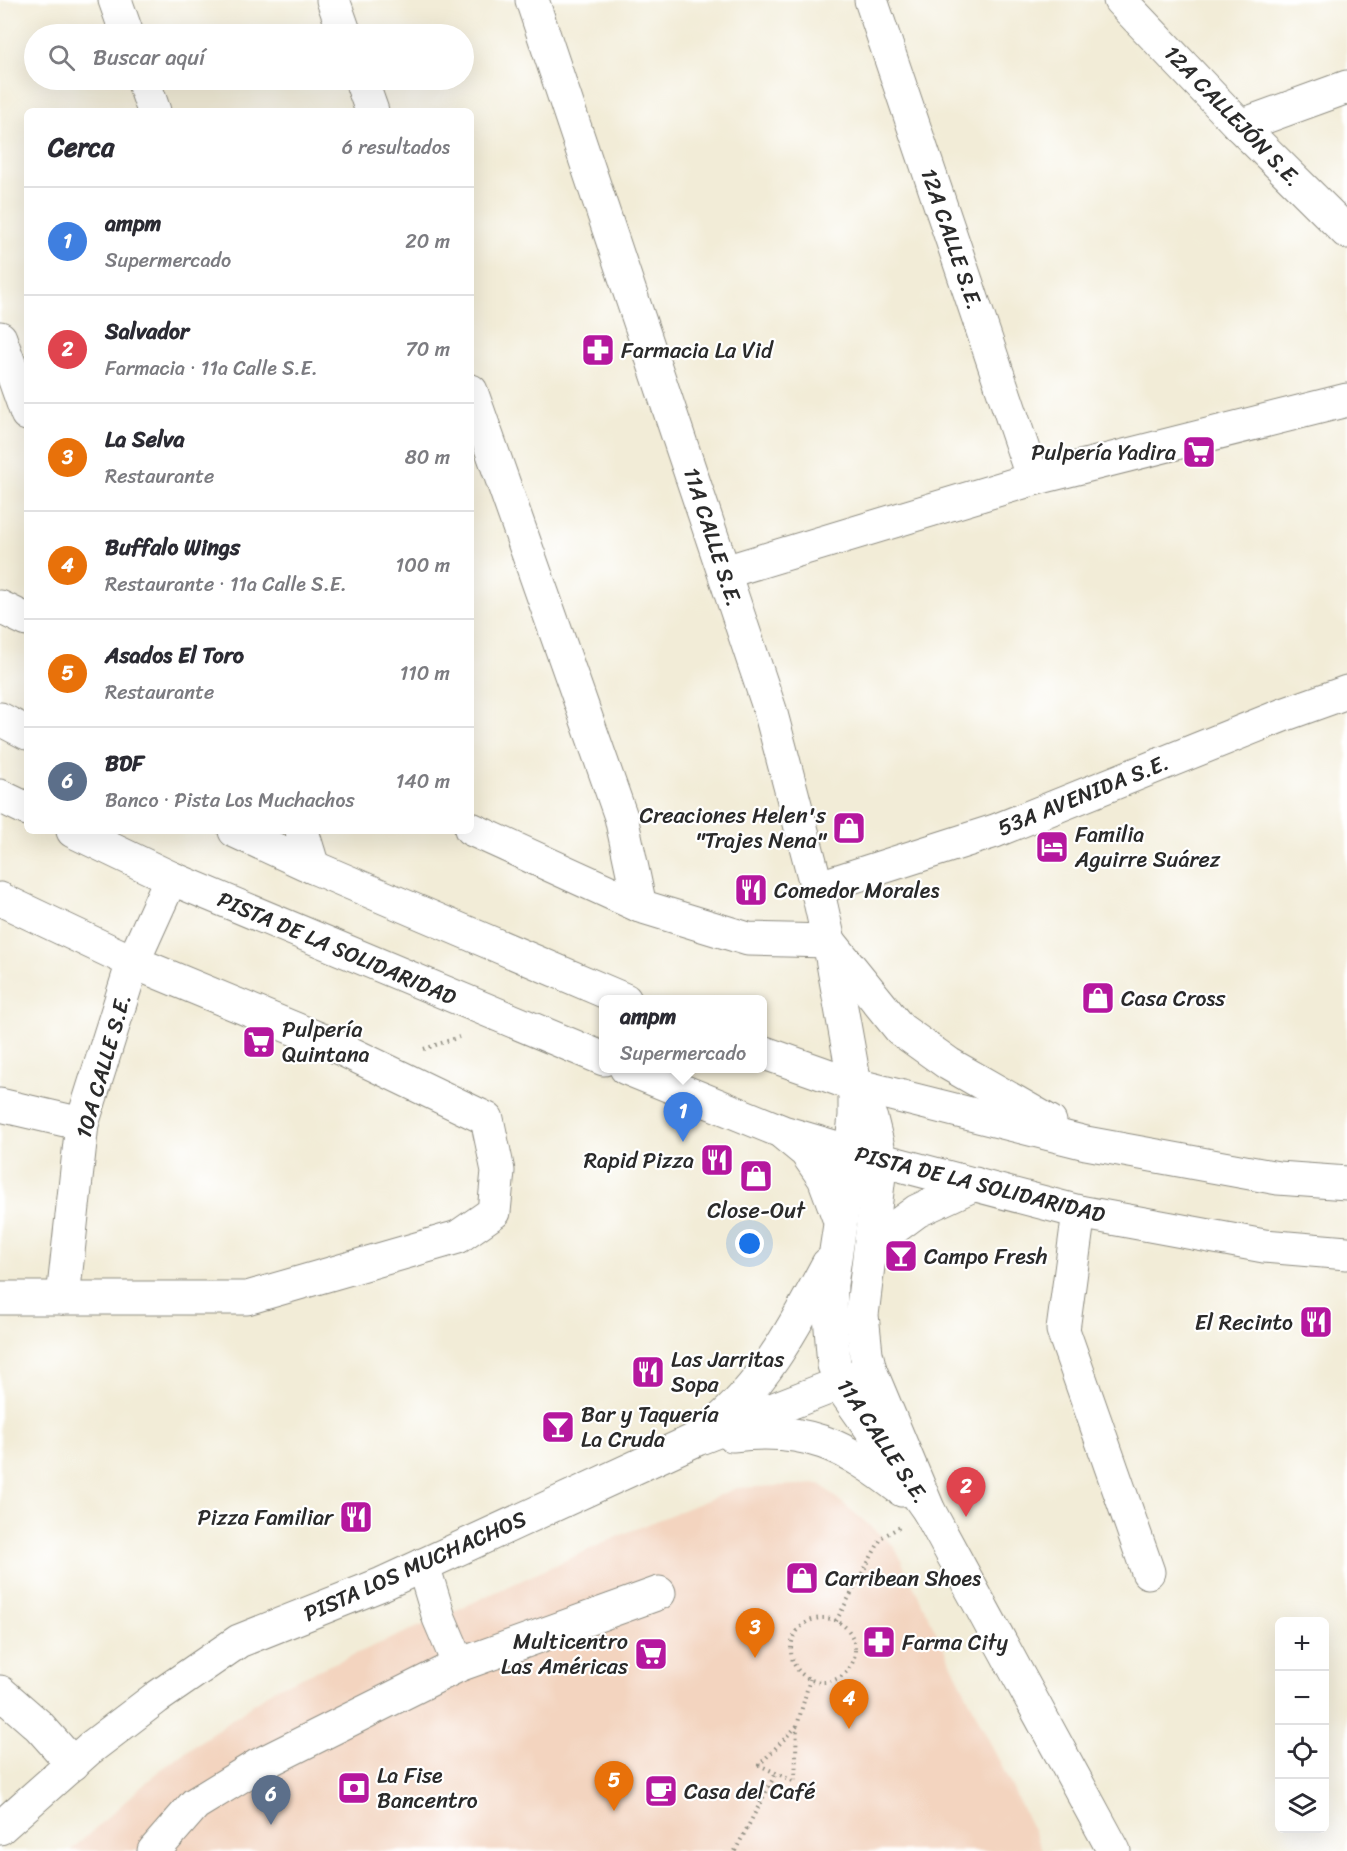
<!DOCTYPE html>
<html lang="es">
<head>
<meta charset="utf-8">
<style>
  body { margin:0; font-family:Sriracha,sans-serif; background:#f2f2f3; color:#2b2b33 }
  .controls { position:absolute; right:18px; bottom:18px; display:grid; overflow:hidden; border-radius:9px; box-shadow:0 6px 24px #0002 }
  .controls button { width:54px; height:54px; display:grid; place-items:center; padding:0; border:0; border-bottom:2px solid #e1e1e2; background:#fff; color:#2b2b33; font:30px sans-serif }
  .you { position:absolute; left:750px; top:1244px; width:21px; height:21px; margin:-15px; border:4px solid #fff; border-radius:50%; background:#1a73e8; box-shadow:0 0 0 9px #1a73e833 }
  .badge { display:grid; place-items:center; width:39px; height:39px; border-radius:50%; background:#b5179e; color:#fff; font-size:20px; font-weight:700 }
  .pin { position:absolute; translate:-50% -50px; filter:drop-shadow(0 2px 3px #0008) }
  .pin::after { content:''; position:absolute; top:32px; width:21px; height:18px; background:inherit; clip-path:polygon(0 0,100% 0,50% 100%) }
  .popup { position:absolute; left:599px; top:995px; width:168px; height:78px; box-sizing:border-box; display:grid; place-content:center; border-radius:9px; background:#fff; filter:drop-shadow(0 2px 4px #0005); font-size:20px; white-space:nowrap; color:#7c7c81 }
  .popup b { font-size:22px; color:#2b2b33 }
  .popup::after { content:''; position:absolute; left:50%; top:100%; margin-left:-12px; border:12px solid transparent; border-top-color:#fff }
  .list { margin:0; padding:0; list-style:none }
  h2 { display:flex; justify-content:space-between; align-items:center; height:78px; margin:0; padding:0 24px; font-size:26px }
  h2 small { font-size:20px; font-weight:400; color:#7c7c81 }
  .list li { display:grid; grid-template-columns:39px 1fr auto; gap:18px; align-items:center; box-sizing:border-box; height:108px; padding:0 24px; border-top:2px solid #e1e1e2 }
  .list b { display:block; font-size:22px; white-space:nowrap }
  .list p { margin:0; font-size:20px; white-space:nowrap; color:#7c7c81 }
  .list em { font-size:20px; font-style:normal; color:#7c7c81 }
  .icon { flex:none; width:33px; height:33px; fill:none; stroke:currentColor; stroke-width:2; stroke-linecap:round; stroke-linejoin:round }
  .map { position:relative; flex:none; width:1347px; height:1851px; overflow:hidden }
  .search { position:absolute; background:#fff; box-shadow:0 6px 24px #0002; left:24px; top:24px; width:450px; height:66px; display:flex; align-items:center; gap:15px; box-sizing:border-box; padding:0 21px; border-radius:33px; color:#7c7c81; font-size:22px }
  .panel { position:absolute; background:#fff; box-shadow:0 6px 24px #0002; left:24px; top:108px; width:450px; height:726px; border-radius:9px }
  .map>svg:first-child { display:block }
</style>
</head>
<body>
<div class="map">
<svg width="1347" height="1851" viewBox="0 0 1347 1851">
  <rect width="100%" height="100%" fill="#fff"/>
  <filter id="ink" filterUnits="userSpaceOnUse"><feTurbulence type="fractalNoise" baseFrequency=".0167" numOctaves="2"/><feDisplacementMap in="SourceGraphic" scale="12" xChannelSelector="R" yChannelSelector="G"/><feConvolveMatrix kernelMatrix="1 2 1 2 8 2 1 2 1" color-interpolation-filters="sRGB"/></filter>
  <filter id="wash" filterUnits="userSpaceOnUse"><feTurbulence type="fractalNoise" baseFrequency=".008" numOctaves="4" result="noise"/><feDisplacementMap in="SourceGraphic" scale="24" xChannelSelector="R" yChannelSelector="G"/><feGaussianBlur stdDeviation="1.35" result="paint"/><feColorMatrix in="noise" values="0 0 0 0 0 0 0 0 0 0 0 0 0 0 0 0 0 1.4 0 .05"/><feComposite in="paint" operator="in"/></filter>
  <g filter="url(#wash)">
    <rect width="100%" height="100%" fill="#f2ecd7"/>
    <polygon fill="#f3d4bf" points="820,1484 894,1546 1043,1851 70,1851 159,1771 274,1689 439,1618 621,1535 737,1488"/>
  </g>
  <g filter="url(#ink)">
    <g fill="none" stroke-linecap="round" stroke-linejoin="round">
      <g stroke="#8e8c81" stroke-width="35">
        <g id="minor">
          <polyline points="115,0 127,34"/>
          <polyline points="333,0 345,34"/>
          <polyline points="532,0 770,710 817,888 829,941 855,1085 855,1116 851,1152 831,1284 830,1316 834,1365 847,1395 929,1511"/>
          <polyline points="871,0 1033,479"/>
          <polyline points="1120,0 1240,126 1347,232"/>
          <polyline points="143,80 154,111"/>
          <polyline points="361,80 372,111"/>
          <polyline points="1240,126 1347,87"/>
          <polyline points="0,338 27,414"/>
          <polyline points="471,391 621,817 640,906"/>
          <polyline points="725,572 1033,479 1347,400"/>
          <polyline points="0,607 27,620"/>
          <polyline points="471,829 640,906 748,939 829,941"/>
          <polyline points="302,831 313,867"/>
          <polyline points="817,888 995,831 1283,715 1347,692"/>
          <polyline points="0,899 133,962 329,1043 487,1119 498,1171 494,1212 458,1237 247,1298 0,1298"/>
          <polyline points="859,1092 871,1119 881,1159 862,1315 866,1353 870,1370 929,1511 1114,1851"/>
          <polyline points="0,1105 82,1124"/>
          <polyline points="1079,1212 1063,1330 1148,1572"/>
          <polyline points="63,1298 82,1124 133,962 171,878"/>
          <path d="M 713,1426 C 766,1383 796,1323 828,1264"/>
          <path d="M 732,1435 C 807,1426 844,1445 902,1490"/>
          <polyline points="423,1565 439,1618 459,1665"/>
          <polyline points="0,1692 39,1726 73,1764"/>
          <polyline points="0,1828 89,1749 156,1698 239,1641 382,1584 697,1439 841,1383 870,1370"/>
          <polyline points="154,1851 195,1804 257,1766 459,1665 659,1593"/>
        </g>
      </g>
      <g stroke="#8e8c81" stroke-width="35">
        <g id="major">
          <polyline points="0,719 27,733"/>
          <polyline points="0,796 27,809"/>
          <polyline points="73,831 171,878 604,1059"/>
          <polyline points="235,831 313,867 625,1000"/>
          <polyline points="829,941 900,1029 949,1064 1050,1122"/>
          <polyline points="762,1052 855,1085 1086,1143 1278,1178 1347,1183"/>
          <polyline points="626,1068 783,1132 851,1152 1079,1212 1264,1246 1347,1253"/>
          <polyline points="784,1134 806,1152 824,1178 840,1221"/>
          <polyline points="871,1245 917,1211 975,1184"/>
        </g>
      </g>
      <g stroke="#8e8c81" stroke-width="4" stroke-dasharray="1.5 4.5" stroke-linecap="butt">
        <polyline points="424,1049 459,1037"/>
        <circle cx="823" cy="1650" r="32"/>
        <polyline points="836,1621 882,1537 900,1527"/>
        <polyline points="797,1726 759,1765 795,1782 797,1726 810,1679"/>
        <polyline points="735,1851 776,1773"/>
      </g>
      <use href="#minor" stroke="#fff" stroke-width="33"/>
      <use href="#major" stroke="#fff" stroke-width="33"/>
    </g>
  </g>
  <defs>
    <g id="pharmacy-square" transform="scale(1.725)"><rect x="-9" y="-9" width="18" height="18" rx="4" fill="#b5179e" stroke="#fff"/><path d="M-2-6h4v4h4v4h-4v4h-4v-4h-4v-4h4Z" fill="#fff"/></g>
    <g id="supermarket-square" transform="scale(1.725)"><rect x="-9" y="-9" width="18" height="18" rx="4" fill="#b5179e" stroke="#fff"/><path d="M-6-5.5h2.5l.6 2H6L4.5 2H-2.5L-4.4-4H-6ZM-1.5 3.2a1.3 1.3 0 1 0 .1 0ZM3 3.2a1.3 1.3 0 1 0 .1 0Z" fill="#fff"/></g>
    <g id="shop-square" transform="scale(1.725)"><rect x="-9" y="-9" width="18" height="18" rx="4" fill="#b5179e" stroke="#fff"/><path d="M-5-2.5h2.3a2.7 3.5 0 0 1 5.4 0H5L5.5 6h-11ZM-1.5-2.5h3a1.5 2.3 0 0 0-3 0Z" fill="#fff"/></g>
    <g id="hotel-square" transform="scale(1.725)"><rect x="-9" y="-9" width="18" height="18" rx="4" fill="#b5179e" stroke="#fff"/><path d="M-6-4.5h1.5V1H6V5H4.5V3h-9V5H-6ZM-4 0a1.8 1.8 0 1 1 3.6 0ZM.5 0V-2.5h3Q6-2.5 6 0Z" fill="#fff"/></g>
    <g id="restaurant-square" transform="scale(1.725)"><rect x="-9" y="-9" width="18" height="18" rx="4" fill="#b5179e" stroke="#fff"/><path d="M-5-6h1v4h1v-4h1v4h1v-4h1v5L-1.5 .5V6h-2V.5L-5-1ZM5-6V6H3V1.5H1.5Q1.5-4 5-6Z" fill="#fff"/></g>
    <g id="bar-square" transform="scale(1.725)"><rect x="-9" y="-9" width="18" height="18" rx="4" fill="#b5179e" stroke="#fff"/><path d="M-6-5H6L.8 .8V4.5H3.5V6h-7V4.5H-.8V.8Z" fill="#fff"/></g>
    <g id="bank-square" transform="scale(1.725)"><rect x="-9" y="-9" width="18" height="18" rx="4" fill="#b5179e" stroke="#fff"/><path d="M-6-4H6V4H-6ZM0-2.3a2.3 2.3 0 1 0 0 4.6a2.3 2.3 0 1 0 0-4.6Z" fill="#fff"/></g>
    <g id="cafe-square" transform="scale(1.725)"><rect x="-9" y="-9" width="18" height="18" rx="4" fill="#b5179e" stroke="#fff"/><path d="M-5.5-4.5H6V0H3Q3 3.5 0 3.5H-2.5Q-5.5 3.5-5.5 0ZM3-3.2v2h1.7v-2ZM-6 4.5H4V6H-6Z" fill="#fff"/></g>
  </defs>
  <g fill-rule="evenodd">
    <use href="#pharmacy-square" x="598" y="350"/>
    <use href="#supermarket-square" x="1199" y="452"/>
    <use href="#shop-square" x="849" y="828"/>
    <use href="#hotel-square" x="1052" y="847"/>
    <use href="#restaurant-square" x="751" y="890"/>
    <use href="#shop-square" x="1098" y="998"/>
    <use href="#supermarket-square" x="259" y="1042"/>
    <use href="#restaurant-square" x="717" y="1160"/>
    <use href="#shop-square" x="756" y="1176"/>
    <use href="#bar-square" x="901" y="1256"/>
    <use href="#restaurant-square" x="1316" y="1322"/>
    <use href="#restaurant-square" x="648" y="1372"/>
    <use href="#bar-square" x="558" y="1427"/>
    <use href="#restaurant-square" x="356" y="1517"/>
    <use href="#shop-square" x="802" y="1578"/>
    <use href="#pharmacy-square" x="879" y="1642"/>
    <use href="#supermarket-square" x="651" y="1654"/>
    <use href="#bank-square" x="354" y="1788"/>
    <use href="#cafe-square" x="661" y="1791"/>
  </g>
  <g text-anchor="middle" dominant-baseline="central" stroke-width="4.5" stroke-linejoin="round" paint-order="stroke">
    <g font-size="22" fill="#2b2b2b" stroke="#fff">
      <text transform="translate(1233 116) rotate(46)">12A CALLEJÓN S.E.</text>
      <text transform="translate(952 239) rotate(71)">12A CALLE S.E.</text>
      <text transform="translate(713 537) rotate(72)">11A CALLE S.E.</text>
      <text transform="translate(1083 795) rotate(-22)">53A AVENIDA S.E.</text>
      <text transform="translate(337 948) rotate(23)">PISTA DE LA SOLIDARIDAD</text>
      <text transform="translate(103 1066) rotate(-74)">10A CALLE S.E.</text>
      <text transform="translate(980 1184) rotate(14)">PISTA DE LA SOLIDARIDAD</text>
      <text transform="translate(883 1441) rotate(56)">11A CALLE S.E.</text>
      <text transform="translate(415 1566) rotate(-24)">PISTA LOS MUCHACHOS</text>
    </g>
    <g font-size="22" fill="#2b2b2b" stroke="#fff" text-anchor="start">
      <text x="621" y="350">Farmacia La Vid</text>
      <text x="1176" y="452" text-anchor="end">Pulpería Yadira</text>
      <text x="826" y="815" text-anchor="end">Creaciones Helen's<tspan x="826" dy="25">"Trajes Nena"</tspan></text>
      <text x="1075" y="834">Familia<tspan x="1075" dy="25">Aguirre Suárez</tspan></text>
      <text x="774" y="890">Comedor Morales</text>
      <text x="1121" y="998">Casa Cross</text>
      <text x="282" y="1029">Pulpería<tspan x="282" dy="25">Quintana</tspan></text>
      <text x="694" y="1160" text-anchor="end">Rapid Pizza</text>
      <text x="756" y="1210" text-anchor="middle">Close-Out</text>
      <text x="924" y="1256">Campo Fresh</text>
      <text x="1293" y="1322" text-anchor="end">El Recinto</text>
      <text x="671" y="1359">Las Jarritas<tspan x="671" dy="25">Sopa</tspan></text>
      <text x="581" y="1414">Bar y Taquería<tspan x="581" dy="25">La Cruda</tspan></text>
      <text x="333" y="1517" text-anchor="end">Pizza Familiar</text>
      <text x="825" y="1578">Carribean Shoes</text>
      <text x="628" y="1641" text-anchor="end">Multicentro<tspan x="628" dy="25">Las Américas</tspan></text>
      <text x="902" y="1642">Farma City</text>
      <text x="377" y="1775">La Fise<tspan x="377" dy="25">Bancentro</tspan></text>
      <text x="684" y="1791">Casa del Café</text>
    </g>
  </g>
</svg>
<div class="controls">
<button>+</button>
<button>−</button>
<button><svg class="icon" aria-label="locate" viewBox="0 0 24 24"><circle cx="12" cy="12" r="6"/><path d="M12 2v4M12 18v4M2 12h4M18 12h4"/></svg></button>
<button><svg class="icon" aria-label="layers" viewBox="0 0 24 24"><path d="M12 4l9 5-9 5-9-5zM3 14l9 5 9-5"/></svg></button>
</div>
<div class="you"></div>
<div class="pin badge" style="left:683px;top:1142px;background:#3f7fe0">1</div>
<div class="popup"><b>ampm</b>Supermercado</div>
<div class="pin badge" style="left:966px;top:1517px;background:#e0444e">2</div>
<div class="pin badge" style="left:755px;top:1658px;background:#e8710a">3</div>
<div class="pin badge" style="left:849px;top:1729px;background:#e8710a">4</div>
<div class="pin badge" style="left:614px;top:1811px;background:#e8710a">5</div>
<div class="pin badge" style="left:271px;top:1825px;background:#5c6f8a">6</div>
<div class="search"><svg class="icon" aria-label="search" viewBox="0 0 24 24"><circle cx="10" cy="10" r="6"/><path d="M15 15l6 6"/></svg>Buscar aquí</div>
<section class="panel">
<h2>Cerca<small>6 resultados</small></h2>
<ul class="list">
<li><span class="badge" style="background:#3f7fe0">1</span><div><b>ampm</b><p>Supermercado</p></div><em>20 m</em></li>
<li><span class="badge" style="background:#e0444e">2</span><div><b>Salvador</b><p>Farmacia · 11a Calle S.E.</p></div><em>70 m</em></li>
<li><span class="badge" style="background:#e8710a">3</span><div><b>La Selva</b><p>Restaurante</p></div><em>80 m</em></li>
<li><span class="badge" style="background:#e8710a">4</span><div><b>Buffalo Wings</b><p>Restaurante · 11a Calle S.E.</p></div><em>100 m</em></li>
<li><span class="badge" style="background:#e8710a">5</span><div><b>Asados El Toro</b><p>Restaurante</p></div><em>110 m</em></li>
<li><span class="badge" style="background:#5c6f8a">6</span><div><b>BDF</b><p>Banco · Pista Los Muchachos</p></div><em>140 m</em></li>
</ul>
</section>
</div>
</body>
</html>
